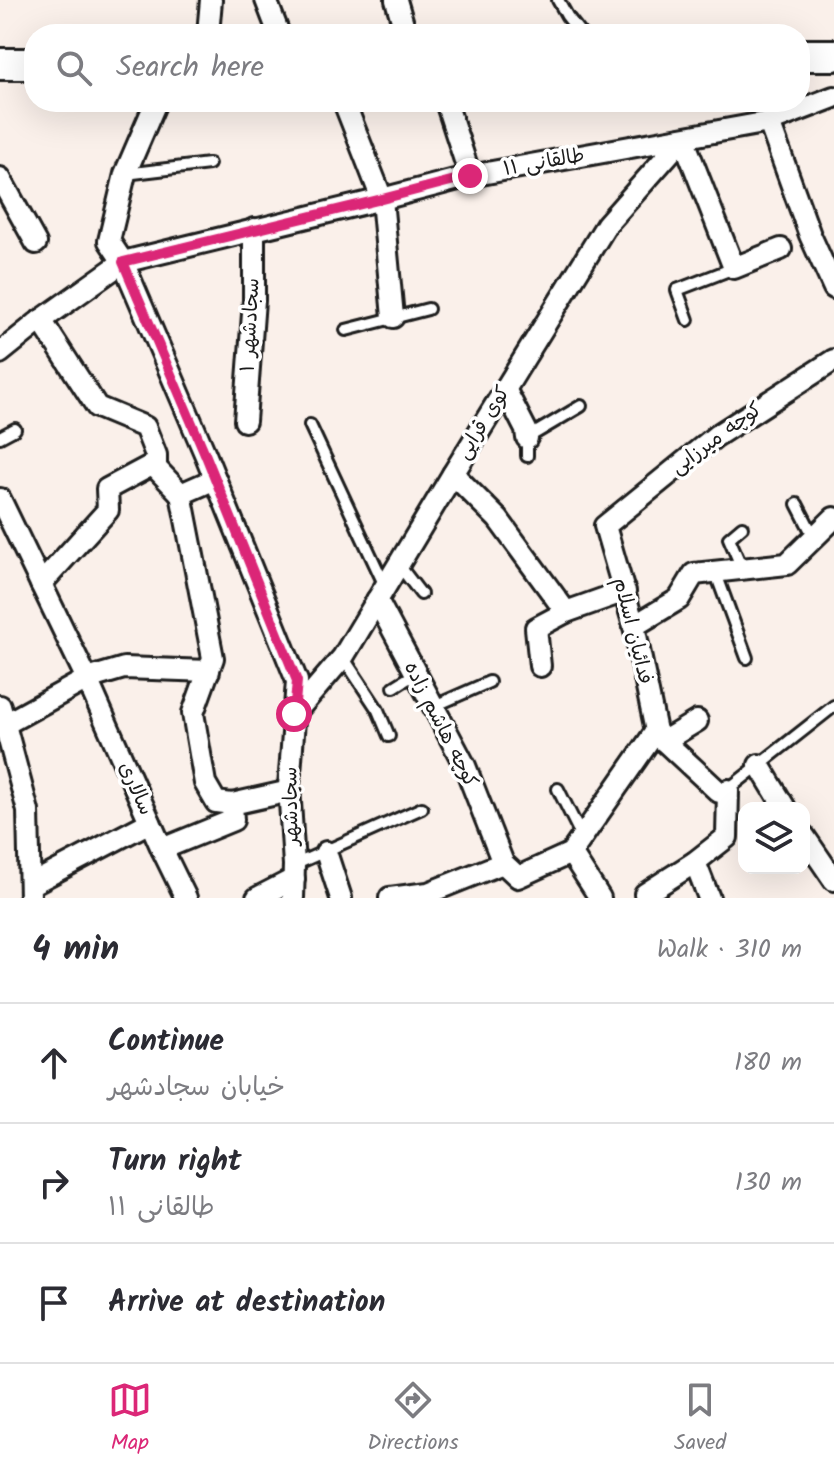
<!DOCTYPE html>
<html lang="en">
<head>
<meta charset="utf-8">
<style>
  body { margin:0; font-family:Kalam,"Playpen Sans Arabic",sans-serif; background:#f2f2f3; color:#2b2b33 }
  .controls { position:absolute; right:24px; bottom:24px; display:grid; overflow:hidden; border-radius:16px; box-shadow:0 8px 32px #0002 }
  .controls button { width:72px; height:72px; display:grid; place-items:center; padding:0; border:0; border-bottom:2px solid #e1e1e2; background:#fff; color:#2b2b33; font:40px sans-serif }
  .stop { position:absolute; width:24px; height:24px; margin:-18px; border:6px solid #db2777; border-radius:50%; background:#fff }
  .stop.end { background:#db2777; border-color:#fff; box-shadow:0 2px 8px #0008 }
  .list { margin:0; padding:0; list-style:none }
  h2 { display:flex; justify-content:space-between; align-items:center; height:104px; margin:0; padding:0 32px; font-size:34px }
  h2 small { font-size:26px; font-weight:400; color:#7c7c81 }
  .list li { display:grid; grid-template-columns:52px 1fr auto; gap:24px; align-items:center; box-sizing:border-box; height:120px; padding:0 32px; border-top:2px solid #e1e1e2 }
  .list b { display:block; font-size:30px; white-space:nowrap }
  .list p { margin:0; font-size:26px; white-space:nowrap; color:#7c7c81 }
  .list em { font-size:26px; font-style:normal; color:#7c7c81 }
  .icon { flex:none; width:44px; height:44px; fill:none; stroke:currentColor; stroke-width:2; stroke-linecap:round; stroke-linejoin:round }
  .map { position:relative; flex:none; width:834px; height:898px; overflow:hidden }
  .search { position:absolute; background:#fff; box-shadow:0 8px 32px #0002; left:24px; right:24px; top:24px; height:88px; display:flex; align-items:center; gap:20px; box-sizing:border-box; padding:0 28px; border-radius:32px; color:#7c7c81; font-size:30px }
  .sheet { height:464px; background:#fff }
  nav { display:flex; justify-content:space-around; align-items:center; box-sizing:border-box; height:112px; border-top:2px solid #e1e1e2; background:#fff; font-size:22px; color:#7c7c81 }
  nav a { display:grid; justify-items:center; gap:4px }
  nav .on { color:#db2777 }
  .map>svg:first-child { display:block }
</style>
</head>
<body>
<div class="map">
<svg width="834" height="898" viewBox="0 0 834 898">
  <rect width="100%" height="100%" fill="#faf0ea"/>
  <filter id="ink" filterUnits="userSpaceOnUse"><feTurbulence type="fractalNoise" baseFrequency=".0125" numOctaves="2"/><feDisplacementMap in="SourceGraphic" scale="16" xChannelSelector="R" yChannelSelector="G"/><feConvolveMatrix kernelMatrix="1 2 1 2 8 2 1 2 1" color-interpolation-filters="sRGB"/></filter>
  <g filter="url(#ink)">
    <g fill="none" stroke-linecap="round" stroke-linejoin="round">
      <g stroke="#1c1c1c" stroke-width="16">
        <g id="lane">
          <polyline points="558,0 567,16 581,34"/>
          <polyline points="125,174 209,164"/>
          <polyline points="688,320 677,290 734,268"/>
          <polyline points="346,330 428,309"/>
          <polyline points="310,425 385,586"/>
          <polyline points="0,437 15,429"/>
          <polyline points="527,456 527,438 581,406"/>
          <polyline points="797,504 814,537"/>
          <polyline points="398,564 421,594"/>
          <polyline points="742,568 729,538 742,527"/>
          <polyline points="715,571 747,658"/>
          <polyline points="343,657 378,710 389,736"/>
          <polyline points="394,687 415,674"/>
          <polyline points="432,707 489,682"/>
          <polyline points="558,789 582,837"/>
          <polyline points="726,791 834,706"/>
          <polyline points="294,865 422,808"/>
        </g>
      </g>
      <g stroke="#1c1c1c" stroke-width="26">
        <g id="street">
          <polyline points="266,0 279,34"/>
          <polyline points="396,0 406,34"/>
          <polyline points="208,34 211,0"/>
          <polyline points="156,102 125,174 109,241 123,262 206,456 297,681 289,786 294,865 293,898"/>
          <polyline points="344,102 382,199 393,317"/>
          <polyline points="446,102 470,176"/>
          <polyline points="769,122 810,235 834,288"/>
          <polyline points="683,138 734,268 781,249"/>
          <polyline points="0,178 36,243"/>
          <polyline points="41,320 97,407 145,427 156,455 156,468"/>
          <polyline points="0,353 36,324 123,262 382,199 470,176 769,122 834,97"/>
          <polyline points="505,389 526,430 527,438"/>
          <polyline points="245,421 254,300 254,229"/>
          <polyline points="453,474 498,519 566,612"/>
          <polyline points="215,479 181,494 213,658 193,713 205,783 216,802 232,804"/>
          <polyline points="0,499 87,679 162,849 186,898"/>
          <polyline points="41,584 108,510 107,489 150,466 156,468 181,494"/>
          <polyline points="377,600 465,766 503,863 518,877 571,853 656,731"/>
          <polyline points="634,626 679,599 694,574 787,564 834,518"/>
          <polyline points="540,666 536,628 566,612 625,591"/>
          <polyline points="0,706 28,811 30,898"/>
          <polyline points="294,714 343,657 453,474 607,224 683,138"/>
          <polyline points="0,727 87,679 124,668 209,671"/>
          <polyline points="664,741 697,721"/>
          <polyline points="759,765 785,808"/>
          <polyline points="719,792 664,741 656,731 634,626 605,526 716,436 834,360"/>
          <polyline points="804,836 834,880"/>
          <polyline points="162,849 233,820 232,804 290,791"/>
          <polyline points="326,852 341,898"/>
          <polyline points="571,853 600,898"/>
          <polyline points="695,862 709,898"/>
          <polyline points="30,885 150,822"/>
          <polyline points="257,898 294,879"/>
          <polyline points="390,898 428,893 503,863"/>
          <polyline points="647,898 645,894 695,862 727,837 728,790"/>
        </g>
      </g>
      <g stroke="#1c1c1c" stroke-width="36">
        <g id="secondary">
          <polyline points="800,55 834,55"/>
          <polyline points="0,64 34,64"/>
        </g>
      </g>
      <use href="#lane" stroke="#fff" stroke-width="10"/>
      <use href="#street" stroke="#fff" stroke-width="20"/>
      <use href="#secondary" stroke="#fff" stroke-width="30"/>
    </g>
  </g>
  <g fill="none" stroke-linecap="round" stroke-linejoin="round" filter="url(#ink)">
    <polyline stroke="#db2777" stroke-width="10" points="294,714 297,681 206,456 123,262 382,199 470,176"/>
  </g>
  <g text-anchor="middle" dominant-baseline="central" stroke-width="7" stroke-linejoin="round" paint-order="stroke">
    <g font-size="20" fill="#1c1c1c" stroke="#fff">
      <text transform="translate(544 163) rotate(-10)">طالقانی ۱۱</text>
      <text transform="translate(251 325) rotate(-87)">سجادشهر ۱</text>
      <text transform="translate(484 423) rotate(-58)">کوی قرایی</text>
      <text transform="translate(717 439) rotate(-36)">کوچه میرزایی</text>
      <text transform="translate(632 631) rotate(76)">فدائیان اسلام</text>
      <text transform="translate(440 725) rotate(63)">کوچه هاشم زاده</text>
      <text transform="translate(135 789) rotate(66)">سالاری</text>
      <text transform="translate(292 806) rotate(-91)">سجادشهر</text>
    </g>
  </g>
</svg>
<div class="controls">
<button><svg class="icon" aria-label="layers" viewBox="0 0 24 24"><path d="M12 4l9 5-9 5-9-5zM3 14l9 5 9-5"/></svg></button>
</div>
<div class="stop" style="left:294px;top:714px"></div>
<div class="stop end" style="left:470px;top:176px"></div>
<div class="search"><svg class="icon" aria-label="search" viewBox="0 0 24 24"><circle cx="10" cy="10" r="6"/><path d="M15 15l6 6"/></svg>Search here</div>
</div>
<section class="sheet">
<h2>4 min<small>Walk · 310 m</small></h2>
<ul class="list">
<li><svg class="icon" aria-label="ahead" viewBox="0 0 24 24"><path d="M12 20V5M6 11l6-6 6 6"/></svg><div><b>Continue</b><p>خیابان سجادشهر</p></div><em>180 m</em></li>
<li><svg class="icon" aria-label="right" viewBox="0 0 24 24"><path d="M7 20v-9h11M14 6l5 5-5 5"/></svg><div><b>Turn right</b><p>طالقانی ۱۱</p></div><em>130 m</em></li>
<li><svg class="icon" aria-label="arrive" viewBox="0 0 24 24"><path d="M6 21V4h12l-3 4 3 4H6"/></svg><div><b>Arrive at destination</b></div></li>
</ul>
</section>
<nav>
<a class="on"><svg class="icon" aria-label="map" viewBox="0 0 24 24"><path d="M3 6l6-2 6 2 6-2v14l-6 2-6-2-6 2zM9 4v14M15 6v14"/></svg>Map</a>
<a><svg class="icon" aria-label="directions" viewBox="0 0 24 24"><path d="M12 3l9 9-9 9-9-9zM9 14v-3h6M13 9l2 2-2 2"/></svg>Directions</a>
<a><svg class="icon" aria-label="saved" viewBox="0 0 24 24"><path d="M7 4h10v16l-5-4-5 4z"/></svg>Saved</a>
</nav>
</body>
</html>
